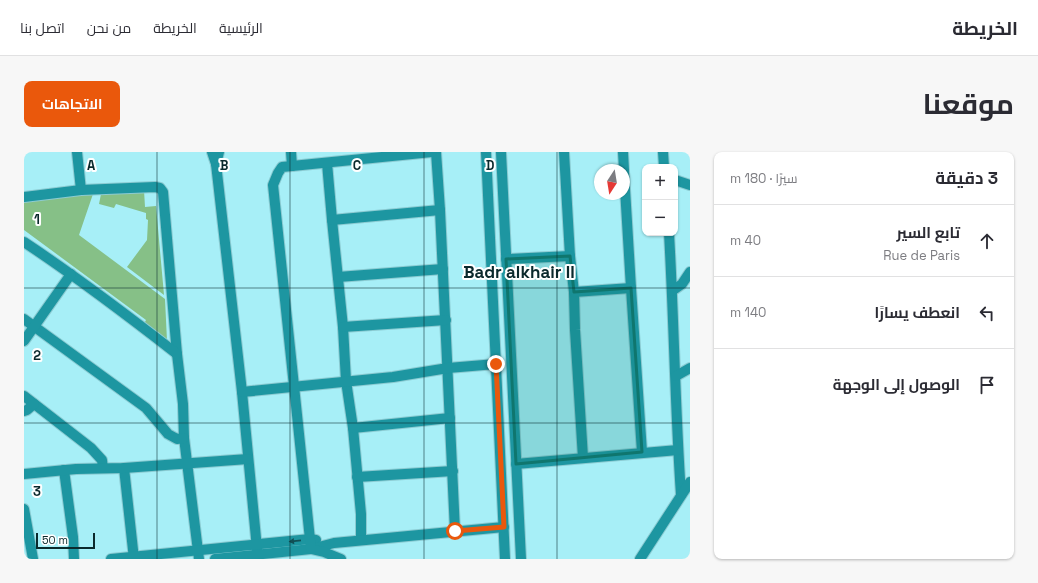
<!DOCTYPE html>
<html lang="ar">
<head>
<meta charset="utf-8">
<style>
  body { margin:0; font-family:"Space Grotesk",Cairo,sans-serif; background:#f7f7f7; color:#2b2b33; direction:rtl }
  .controls { position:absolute; right:12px; top:12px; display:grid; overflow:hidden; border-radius:8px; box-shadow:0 1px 3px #0004 }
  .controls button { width:36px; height:36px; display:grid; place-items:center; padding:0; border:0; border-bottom:1px solid #e1e1e2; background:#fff; color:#2b2b33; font:20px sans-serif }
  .compass { position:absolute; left:570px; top:12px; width:36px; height:36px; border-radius:50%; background:#fff; box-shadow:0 1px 3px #0004; rotate:192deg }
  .scale { position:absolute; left:12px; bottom:10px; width:59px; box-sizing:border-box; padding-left:4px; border:2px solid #0a292c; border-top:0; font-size:11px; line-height:14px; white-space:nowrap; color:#0a292c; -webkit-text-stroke:3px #fff; paint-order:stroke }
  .stop { position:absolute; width:12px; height:12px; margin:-9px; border:3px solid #ea580c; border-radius:50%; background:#fff }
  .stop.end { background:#ea580c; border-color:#fff; box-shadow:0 1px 4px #0008 }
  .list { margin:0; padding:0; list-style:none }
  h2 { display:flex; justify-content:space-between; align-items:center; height:52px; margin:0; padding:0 16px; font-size:17px }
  h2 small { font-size:13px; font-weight:400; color:#7c7c81 }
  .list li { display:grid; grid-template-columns:26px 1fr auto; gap:12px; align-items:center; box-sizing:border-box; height:72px; padding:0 16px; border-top:1px solid #e1e1e2 }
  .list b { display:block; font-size:15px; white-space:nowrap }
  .list p { margin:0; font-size:13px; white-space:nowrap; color:#7c7c81 }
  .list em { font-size:13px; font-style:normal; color:#7c7c81 }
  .icon { flex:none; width:22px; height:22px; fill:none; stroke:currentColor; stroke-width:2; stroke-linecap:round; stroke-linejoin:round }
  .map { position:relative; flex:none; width:666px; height:407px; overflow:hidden; direction:ltr; border-radius:8px }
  header { display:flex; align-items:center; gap:24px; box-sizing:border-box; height:56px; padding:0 20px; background:#fff; border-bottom:1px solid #e1e1e2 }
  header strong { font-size:19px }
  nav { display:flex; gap:22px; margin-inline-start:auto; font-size:14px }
  .intro { display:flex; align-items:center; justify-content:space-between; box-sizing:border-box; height:96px; padding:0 24px }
  h1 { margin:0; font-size:28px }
  .button { padding:10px 18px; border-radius:8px; background:#ea580c; color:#fff; font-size:14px; font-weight:700 }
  main { display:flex; gap:24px; padding:0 24px }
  aside { flex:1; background:#fff; border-radius:8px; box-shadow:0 1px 3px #0004 }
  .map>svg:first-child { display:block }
</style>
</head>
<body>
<header>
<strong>الخريطة</strong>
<nav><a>الرئيسية</a><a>الخريطة</a><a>من نحن</a><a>اتصل بنا</a></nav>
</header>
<div class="intro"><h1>موقعنا</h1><a class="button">الاتجاهات</a></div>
<main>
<aside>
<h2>3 دقيقة<small>سيرًا · 180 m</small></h2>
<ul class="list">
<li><svg class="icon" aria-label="ahead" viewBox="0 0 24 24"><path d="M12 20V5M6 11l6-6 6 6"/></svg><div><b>تابع السير</b><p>Rue de Paris</p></div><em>40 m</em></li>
<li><svg class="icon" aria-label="left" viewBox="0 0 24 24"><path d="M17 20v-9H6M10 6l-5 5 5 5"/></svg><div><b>انعطف يسارًا</b></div><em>140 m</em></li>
<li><svg class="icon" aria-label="arrive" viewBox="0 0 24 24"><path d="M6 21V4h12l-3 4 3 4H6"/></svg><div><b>الوصول إلى الوجهة</b></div></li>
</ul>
</aside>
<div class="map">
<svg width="666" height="407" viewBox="0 0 666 407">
  <rect width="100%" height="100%" fill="#a7eff7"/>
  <g fill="#86c087">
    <polygon points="120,38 121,55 132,54 140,143 103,115 123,88 124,68 122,67 122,61 92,52 90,56 75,52 77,42"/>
    <polygon points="69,42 55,83 141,147 143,189 120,172 122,168 0,78 0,48"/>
  </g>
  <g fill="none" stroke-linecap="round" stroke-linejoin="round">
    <g stroke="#8bcbd2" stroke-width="12">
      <g id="minor">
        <polyline points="53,0 57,38"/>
        <polyline points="188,0 192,12 195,0"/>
        <polyline points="267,0 268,14"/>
        <polyline points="412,0 416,58 431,379"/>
        <polyline points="462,0 481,407"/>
        <polyline points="477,0 497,407"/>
        <polyline points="540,0 546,104 550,140 551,178 559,306"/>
        <polyline points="599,0 600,18"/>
        <polyline points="639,0 640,15"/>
        <polyline points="303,11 308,68 319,175 322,229 329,276 337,362 337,388"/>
        <polyline points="192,12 218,240 234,407"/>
        <polyline points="600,20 607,136 618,300"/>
        <polyline points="651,28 666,33"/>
        <polyline points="0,45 57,38 131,35 136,36 139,40 153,202 159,252 160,286 175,407"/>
        <polyline points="308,68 416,58"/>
        <path d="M 645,81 C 650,168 651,256 657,343"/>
        <path d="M 0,90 C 53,125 103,163 153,202"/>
        <polyline points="482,107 546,104"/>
        <polyline points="314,125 419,117"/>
        <polyline points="648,139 658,132 666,120"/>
        <polyline points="550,140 607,136"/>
        <polyline points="0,167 122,256 144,282 153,287 160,286"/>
        <polyline points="319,175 422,168"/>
        <polyline points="0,189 47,122"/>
        <polyline points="652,224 666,216"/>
        <polyline points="218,240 369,225 424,216 472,212"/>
        <polyline points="0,244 67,296 78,308 79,316"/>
        <polyline points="0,259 3,258 10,252"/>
        <polyline points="329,276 426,266"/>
        <polyline points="492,312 654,298"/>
        <polyline points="100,316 110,407"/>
        <polyline points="40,318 49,385 50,407"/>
        <polyline points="0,322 52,317 100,316 224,307"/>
        <polyline points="333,325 429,319"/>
        <polyline points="0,357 9,407"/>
        <polyline points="87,407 286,387 292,388"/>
        <polyline points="191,407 287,397 310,391 480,375"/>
        <polyline points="317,407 300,400 287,397 249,33 254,21 258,15 408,0"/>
        <polyline points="616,407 666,330"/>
      </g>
    </g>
    <use href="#minor" stroke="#1d96a1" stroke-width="10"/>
  </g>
  <defs><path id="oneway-solid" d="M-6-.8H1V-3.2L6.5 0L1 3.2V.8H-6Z"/></defs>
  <use fill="#114f55" href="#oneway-solid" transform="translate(271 389) rotate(174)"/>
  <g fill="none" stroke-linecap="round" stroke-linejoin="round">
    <polyline stroke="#ea580c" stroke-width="5" points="431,379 480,375 472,212"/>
  </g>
  <path fill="#0f766e" fill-opacity="0.2" stroke="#0f766e" stroke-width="3" stroke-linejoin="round" d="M 546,104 L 550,140 L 607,136 L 618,300 L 492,312 L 482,107 Z"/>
  <path fill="none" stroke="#0a292c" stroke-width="1" stroke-opacity="0.55" d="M 133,0 L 133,407M 266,0 L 266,407M 400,0 L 400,407M 533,0 L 533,407M 0,136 L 666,136M 0,271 L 666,271"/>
  <g text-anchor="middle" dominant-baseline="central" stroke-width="4" stroke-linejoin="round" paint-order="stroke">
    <g font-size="17" font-weight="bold" fill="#0a292c" stroke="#fff">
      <text x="495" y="120">Badr alkhair II</text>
    </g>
  </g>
  <g font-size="13" text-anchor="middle" font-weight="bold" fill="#0a292c" stroke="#fff" stroke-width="4" stroke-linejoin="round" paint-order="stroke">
    <text x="67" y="18">A</text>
    <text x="200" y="18">B</text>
    <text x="333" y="18">C</text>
    <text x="466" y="18">D</text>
    <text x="13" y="72">1</text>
    <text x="13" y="208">2</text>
    <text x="13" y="344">3</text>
  </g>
</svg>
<div class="controls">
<button>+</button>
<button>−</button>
</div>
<svg class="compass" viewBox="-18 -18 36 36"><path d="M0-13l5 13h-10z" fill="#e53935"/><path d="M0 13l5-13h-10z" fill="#7c7c81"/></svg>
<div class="scale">50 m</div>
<div class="stop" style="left:431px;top:379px"></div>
<div class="stop end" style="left:472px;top:212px"></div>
</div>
</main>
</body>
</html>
